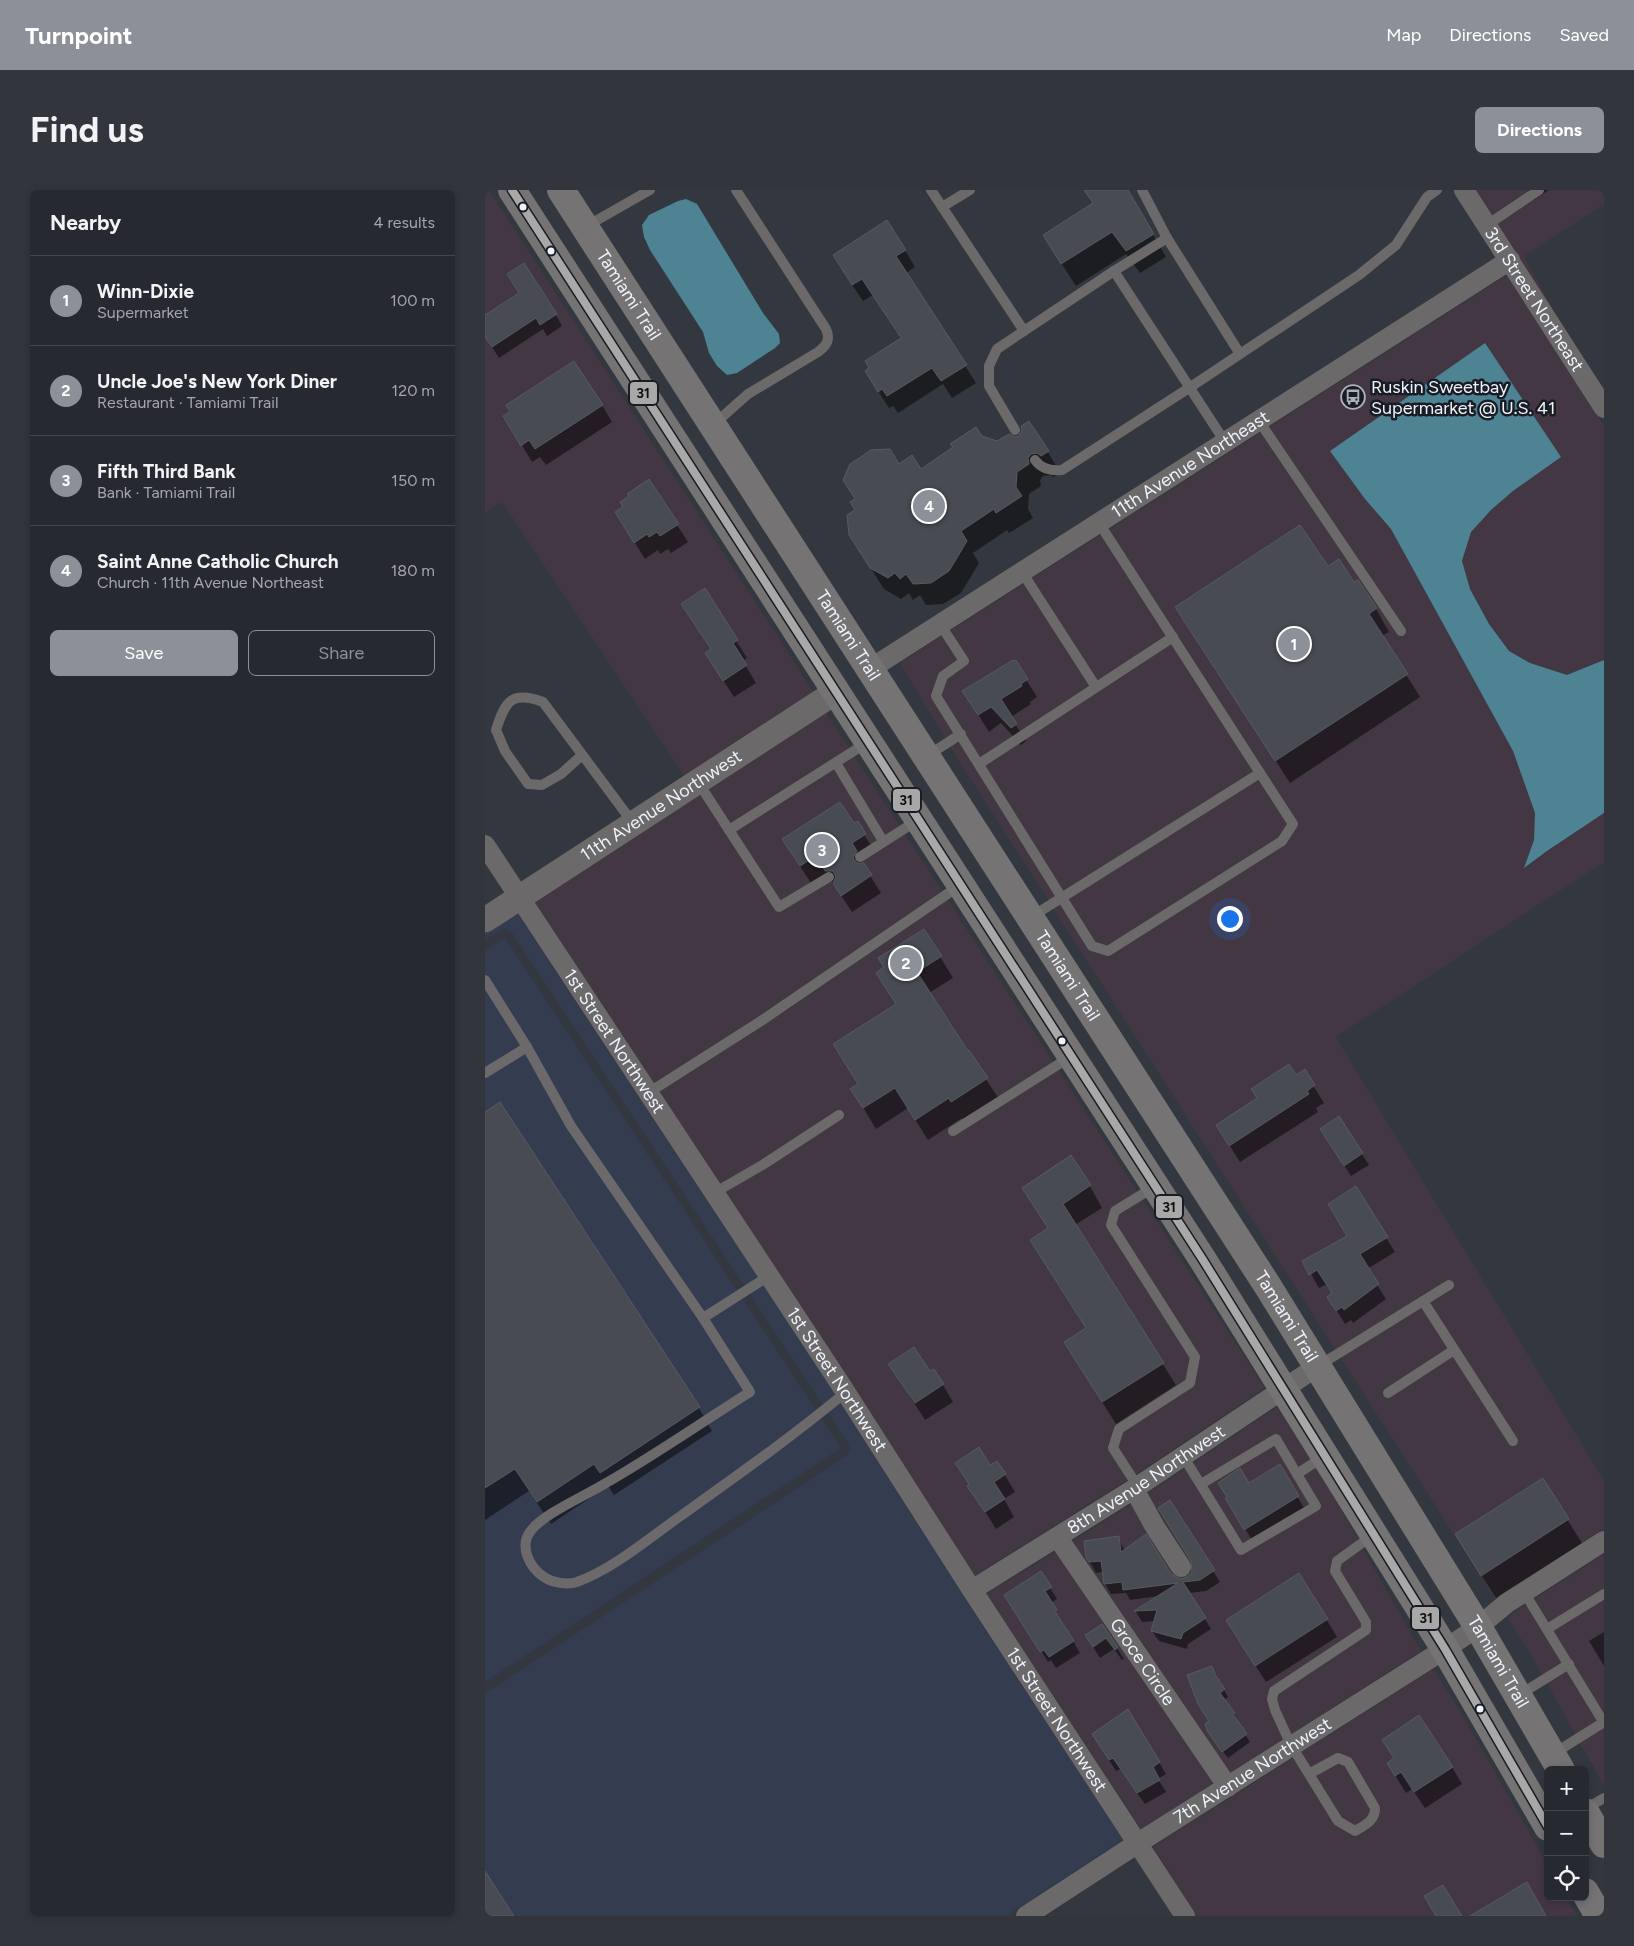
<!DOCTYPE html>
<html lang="en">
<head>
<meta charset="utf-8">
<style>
  body { margin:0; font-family:Figtree,sans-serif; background:#32353b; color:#f1f3f6 }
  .controls { position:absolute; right:15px; bottom:15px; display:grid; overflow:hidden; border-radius:8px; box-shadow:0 2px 8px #0003 }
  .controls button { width:45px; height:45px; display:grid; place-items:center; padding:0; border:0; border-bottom:1px solid #42454b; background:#26292f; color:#f1f3f6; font:25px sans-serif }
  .you { position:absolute; left:744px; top:728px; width:18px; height:18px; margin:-12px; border:4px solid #fff; border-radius:50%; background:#1a73e8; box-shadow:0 0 0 8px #1a73e833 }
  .badge { display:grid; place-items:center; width:32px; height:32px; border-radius:50%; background:#8c9099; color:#fff; font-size:16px; font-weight:700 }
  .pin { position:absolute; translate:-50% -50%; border:2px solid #fff; box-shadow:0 1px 5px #0006 }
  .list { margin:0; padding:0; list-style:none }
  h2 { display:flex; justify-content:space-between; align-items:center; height:65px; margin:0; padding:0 20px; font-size:21px }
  h2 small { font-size:16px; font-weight:400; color:#a4a6aa }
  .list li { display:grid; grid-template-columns:32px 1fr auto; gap:15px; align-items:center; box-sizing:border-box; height:90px; padding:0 20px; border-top:1px solid #42454b }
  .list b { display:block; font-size:19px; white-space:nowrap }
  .list p { margin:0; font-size:16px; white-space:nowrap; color:#a4a6aa }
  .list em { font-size:16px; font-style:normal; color:#a4a6aa }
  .actions { display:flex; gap:10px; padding:15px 20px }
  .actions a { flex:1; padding:11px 0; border:1px solid #8c9099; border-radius:8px; text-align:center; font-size:18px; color:#8c9099 }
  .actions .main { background:#8c9099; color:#fff }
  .icon { flex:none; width:28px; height:28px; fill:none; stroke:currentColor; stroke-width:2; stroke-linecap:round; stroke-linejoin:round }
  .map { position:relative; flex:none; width:1119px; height:1726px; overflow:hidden; border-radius:8px }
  header { display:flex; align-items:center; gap:30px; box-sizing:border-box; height:70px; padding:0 25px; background:#8c9099; color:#fff }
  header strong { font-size:24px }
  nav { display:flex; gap:28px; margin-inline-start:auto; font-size:18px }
  .intro { display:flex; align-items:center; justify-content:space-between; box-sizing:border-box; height:120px; padding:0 30px }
  h1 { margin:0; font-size:35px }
  .button { padding:12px 22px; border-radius:8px; background:#8c9099; color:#fff; font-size:18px; font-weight:700 }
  main { display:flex; gap:30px; padding:0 30px }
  aside { flex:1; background:#26292f; border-radius:8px; box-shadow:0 2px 8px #0003 }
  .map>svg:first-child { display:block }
</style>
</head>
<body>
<header>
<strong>Turnpoint</strong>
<nav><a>Map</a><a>Directions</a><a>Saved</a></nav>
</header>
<div class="intro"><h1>Find us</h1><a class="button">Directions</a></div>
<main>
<aside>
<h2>Nearby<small>4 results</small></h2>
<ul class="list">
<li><span class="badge">1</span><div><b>Winn-Dixie</b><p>Supermarket</p></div><em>100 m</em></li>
<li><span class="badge">2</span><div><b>Uncle Joe's New York Diner</b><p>Restaurant · Tamiami Trail</p></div><em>120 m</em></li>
<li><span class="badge">3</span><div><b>Fifth Third Bank</b><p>Bank · Tamiami Trail</p></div><em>150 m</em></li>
<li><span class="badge">4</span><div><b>Saint Anne Catholic Church</b><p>Church · 11th Avenue Northeast</p></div><em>180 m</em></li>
</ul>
<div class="actions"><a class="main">Save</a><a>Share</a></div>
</aside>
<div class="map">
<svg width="1119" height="1726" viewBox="0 0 1119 1726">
  <rect width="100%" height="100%" fill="#33373f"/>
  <g fill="#433743">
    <polygon points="0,0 4,0 329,503 200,587 17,312 0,323"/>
    <polygon points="990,0 1119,0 1119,14 1039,66 1072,127"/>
    <polygon points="1022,85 1119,236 1119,470 1082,486 1045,473 1024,461 1004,434 985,399 977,371 986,342 1006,320 1028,301 1076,267 1000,153 845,261 880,309 906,339 1028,561 1050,623 1049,650 1040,677 1119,623 1119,672 851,847 1119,1291 1119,1338 1010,1409 476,574 415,473"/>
    <polygon points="340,521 780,1198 647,1287 489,1386 48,712"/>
    <polygon points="792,1217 837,1286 936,1461 745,1583 588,1351 646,1314 694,1391 710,1380 662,1304"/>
    <polygon points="571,1362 728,1593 656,1639 501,1404"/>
    <polygon points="1119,1364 1119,1596 1044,1461 1022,1427"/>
    <polygon points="948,1479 971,1514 1063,1675 1063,1707 1081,1707 1092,1726 712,1726 668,1657"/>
  </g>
  <g fill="#343d50">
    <polygon points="32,723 348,1201 484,1415 639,1649 521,1726 0,1726 0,1504 361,1266 365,1259 363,1253 27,743 20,738 0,750 0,743"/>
    <polygon points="20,748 356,1258 0,1492 0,761"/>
  </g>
  <g fill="#4e8394">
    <polygon points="201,9 212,14 278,123 294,144 295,153 290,158 252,183 242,185 232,176 224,163 218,142 165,60 159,47 157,35 164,25 193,11"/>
    <polygon points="1000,153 1076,267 1028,301 1006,320 986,342 977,371 985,399 1004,434 1024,461 1045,473 1082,485 1119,470 1119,623 1062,661 1039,678 1049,650 1050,623 1028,561 906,339 880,309 845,261"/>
  </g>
  <g fill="#0007">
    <polygon points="600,0 642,0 681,67 655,83 641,64 591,96 573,68 608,14"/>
    <polygon points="1043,0 1064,0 1049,10"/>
    <polygon points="420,60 430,77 421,83 491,193 467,208 458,194 413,223 408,216 404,218 391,198 416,149 388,105 378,111 359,83"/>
    <polygon points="71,125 77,136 62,146 58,139 14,168 0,146 0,126"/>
    <polygon points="117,215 127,232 61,275 55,267 47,272 30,244"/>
    <polygon points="496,247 512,253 563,262 575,283 569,287 565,285 558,286 555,290 556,296 544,304 543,319 548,328 524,343 522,340 488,363 494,373 476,403 458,414 441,415 435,405 428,410 424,403 416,409 399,399 365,345 371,320 414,275 435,280"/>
    <polygon points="164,291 203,352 186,363 183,359 175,364 173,360 160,369 142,340 140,318"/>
    <polygon points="842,378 869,394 891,419 904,442 897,446 935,507 805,593 692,417"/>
    <polygon points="219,400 262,468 258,471 271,493 249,507 232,481 227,460 208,431"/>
    <polygon points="530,472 552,507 545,512 546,514 526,527 541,551 536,555 516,533 504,542 489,518"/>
    <polygon points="372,633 390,662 376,671 396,703 367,722 341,683 326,693 309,667"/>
    <polygon points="439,740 468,788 444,803 514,909 479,932 477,928 443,950 423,918 391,939 367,899 374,895 412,815"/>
    <polygon points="819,881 839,913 831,918 833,922 755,972 743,953 811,886"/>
    <polygon points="0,923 214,1218 227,1241 129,1305 123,1296 66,1334 44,1301 0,1330"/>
    <polygon points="854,928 884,975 866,986 836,940"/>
    <polygon points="605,996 617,1018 590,1035 691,1195 631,1234 593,1174 602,1139 546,1050 564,1039 538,998"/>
    <polygon points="870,998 910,1062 882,1079 901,1109 868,1133 866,1130 860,1134 843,1107 848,1104 842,1094 834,1098 819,1072 864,1047"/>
    <polygon points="415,1191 458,1195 468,1212 440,1230"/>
    <polygon points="512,1272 530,1302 519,1309 529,1327 511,1339 484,1296"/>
    <polygon points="794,1276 822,1323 770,1355 751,1324"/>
    <polygon points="1057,1289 1097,1353 1011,1408 985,1368"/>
    <polygon points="684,1312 735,1392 721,1401 704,1403 726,1439 703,1454 702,1459 674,1451 667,1441 670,1431 657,1432 651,1422 674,1406 645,1410 641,1403 626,1404 620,1394 618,1382 611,1383 602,1367 633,1348 640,1361 696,1390 703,1388 708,1382 707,1372"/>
    <polygon points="556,1383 572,1409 566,1413 595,1463 571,1478 566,1470 563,1472 528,1416"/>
    <polygon points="814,1384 852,1447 781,1492 752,1447"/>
    <polygon points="617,1436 632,1458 639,1469 637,1470 629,1459 615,1468 608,1457"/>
    <polygon points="1119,1442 1119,1476 1104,1451"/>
    <polygon points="726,1477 743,1507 739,1510 749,1523 753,1531 752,1532 765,1552 743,1568 729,1550 725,1531"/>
    <polygon points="643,1521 681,1584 673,1589 681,1602 660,1614 635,1579 631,1581 615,1556"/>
    <polygon points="898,1550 967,1577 977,1594 940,1618 927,1599 921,1603 913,1590 903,1573 910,1569"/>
  </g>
  <g fill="#484b52" stroke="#565a61">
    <polygon points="599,0 643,0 669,44 641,61 627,42 576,74 558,45 608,13"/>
    <polygon points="402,30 421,60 411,66 482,175 456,191 447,178 402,206 397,199 393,202 380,181 384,178 380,171 416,148 377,89 367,95 348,65"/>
    <polygon points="39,73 72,124 55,135 51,128 7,157 0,147 0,125 34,103 22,84"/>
    <polygon points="89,171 118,215 50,259 44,250 36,256 18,226 25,222 21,215"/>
    <polygon points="544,231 564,261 556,266 552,263 546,264 543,268 544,274 532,282 531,297 537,306 511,323 509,319 476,341 482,351 464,381 446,393 428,394 421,384 415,389 410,383 403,388 385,378 364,345 362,325 370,320 365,312 370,309 358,290 365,274 386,260 405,259 414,274 427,265 436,279 468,257 465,254 491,237 497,246 512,251 524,244 530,247 534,246 537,240 536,236"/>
    <polygon points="164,289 194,334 175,346 172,342 164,347 162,344 149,353 130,322 138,317 135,312 144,306 142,304"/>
    <polygon points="815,335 843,376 854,369 869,392 873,390 892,418 884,424 923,484 790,571 690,417"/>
    <polygon points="220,398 253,450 248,453 262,475 238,491 220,463 226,459 196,414"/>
    <polygon points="528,470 529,471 531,470 543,489 536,494 537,496 516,509 532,534 526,538 506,517 493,525 477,501"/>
    <polygon points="355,612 369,633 373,631 381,644 367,653 372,661 368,668 372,673 379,673 387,685 356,706 348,693 351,687 348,681 340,681 331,666 315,676 297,649"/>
    <polygon points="439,739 457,766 432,782 483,861 484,860 503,888 466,912 464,908 430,930 410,898 378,918 365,899 373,894 348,854 411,814 391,783 399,777 393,768"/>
    <polygon points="804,874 811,885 820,879 830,895 822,901 824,904 744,956 731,935 772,908 766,899"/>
    <polygon points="15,912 215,1217 115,1283 109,1274 52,1312 30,1279 0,1298 0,922"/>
    <polygon points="854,926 878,963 859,976 835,939"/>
    <polygon points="586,965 606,995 578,1014 679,1173 617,1212 579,1152 601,1138 545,1050 563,1038 537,998"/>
    <polygon points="871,996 903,1047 875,1064 894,1094 859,1120 857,1117 851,1121 842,1107 847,1103 832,1080 824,1085 817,1071 862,1046 843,1014"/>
    <polygon points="429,1157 445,1181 449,1179 459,1194 430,1213 403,1174"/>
    <polygon points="494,1257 505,1275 512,1271 521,1284 509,1292 520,1309 500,1322 482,1296 484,1294 470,1273"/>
    <polygon points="795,1274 814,1306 759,1340 740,1308 742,1307 733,1293 755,1278 764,1293"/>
    <polygon points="1058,1288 1084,1329 996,1386 970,1344"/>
    <polygon points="685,1310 730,1380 715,1390 698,1392 721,1428 698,1443 696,1449 666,1441 672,1420 649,1421 693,1393 638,1400 637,1392 619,1394 616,1371 604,1372 601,1368 599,1351 634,1346 636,1362 661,1344 686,1384 696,1389 702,1387 707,1382 706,1371 673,1318"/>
    <polygon points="556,1381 567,1397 560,1401 572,1420 570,1421 589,1451 564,1467 559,1460 555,1462 519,1405"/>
    <polygon points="814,1383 843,1429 770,1476 741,1430"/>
    <polygon points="617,1434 633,1457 630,1460 621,1448 608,1457 600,1445"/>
    <polygon points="727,1476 731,1486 740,1499 735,1503 750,1523 748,1524 762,1544 737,1562 723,1542 720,1534 724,1531 713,1514 702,1485"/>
    <polygon points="643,1519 675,1572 668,1577 675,1590 652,1603 628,1568 624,1570 607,1544"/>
    <polygon points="934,1525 968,1577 929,1602 916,1582 910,1586 902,1573 909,1568 897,1550"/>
    <polygon points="0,1681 29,1726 0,1726"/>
    <polygon points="1042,1692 1061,1726 985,1726"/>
    <polygon points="958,1695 977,1726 951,1726 939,1706"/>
  </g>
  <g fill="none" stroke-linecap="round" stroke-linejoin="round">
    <g stroke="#6c696a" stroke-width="10">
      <polyline points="446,0 539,141"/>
      <polyline points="657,0 682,48 755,164"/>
      <polyline points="457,17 485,0"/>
      <polyline points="1002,35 1054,0"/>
      <polyline points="100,37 165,0"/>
      <polyline points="629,81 682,48"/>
      <polyline points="774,231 916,441"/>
      <path d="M 228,235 L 263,204 L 333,162 C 341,156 346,150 341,139 L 251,0"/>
      <polyline points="530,240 504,196 504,176 512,159 629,81 740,252"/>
      <path d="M 550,270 C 557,280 567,281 577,280 L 704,198 L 874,85 L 911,55 L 942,7 L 952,0"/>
      <polyline points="537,382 611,497"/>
      <polyline points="455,434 479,471 458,486 451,506 607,756 623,761 797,651 808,634 775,583"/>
      <path d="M 97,565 L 76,584 L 57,595 L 43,594 L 20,561 L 11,540 C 20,512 26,500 58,512 L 148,633"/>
      <polyline points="442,566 476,544"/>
      <polyline points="351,573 398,651"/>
      <polyline points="494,574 688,447"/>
      <polyline points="213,592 244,640"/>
      <polyline points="375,667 433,630"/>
      <polyline points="344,687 294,717 244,640 383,552"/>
      <polyline points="546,727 775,583 614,333"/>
      <polyline points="0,790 42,857 0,883"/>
      <path d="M 42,857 L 86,936 L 218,1128 L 265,1202 C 217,1232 170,1265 121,1293 C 102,1305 57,1324 45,1342 C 34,1357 45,1378 59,1387 C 68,1393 82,1395 92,1392 C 130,1378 164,1348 197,1325 C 253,1285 308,1246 361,1202"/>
      <polyline points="163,903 276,831 474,696"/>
      <polyline points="468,941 585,867"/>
      <polyline points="229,1003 279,974 354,925"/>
      <polyline points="938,1111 1028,1251"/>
      <polyline points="218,1128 284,1086"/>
      <polyline points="833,1176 964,1095"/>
      <polyline points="903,1203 969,1160"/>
      <polyline points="698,1266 756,1360 831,1316 791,1249 716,1294"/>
      <polyline points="812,1284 838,1267"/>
      <polyline points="653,1297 628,1258 634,1239 705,1193 710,1167 626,1035 630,1021 669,997"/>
      <polyline points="1039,1402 1119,1533"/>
      <polyline points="1062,1439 1119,1404"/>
      <polyline points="1034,1505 1084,1474"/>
      <polyline points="1068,1564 1119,1532"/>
      <path d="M 824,1584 L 853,1568 L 863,1572 L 890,1618 C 890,1631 880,1635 870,1641 L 853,1631 L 806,1555 L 790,1520 L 787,1509 L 789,1501 L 881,1440 L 881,1432 L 850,1381 L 852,1371 L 888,1345"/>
      <polyline points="1100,1619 1119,1608"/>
    </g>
    <g stroke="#6c696a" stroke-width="20">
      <path id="s1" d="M 979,0 L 1119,218"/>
      <path id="s2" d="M 385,479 L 1025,70"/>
      <path id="s3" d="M 0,655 L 356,1195 L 487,1400 L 700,1726"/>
      <polyline points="649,1299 670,1337 696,1377"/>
      <path id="s4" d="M 573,1348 L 743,1597"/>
      <path id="s5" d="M 487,1400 L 649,1299 L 833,1176"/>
      <path id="s6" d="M 541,1726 L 653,1653 L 960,1459 L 993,1437 L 1022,1413 L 1119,1351"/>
    </g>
    <path stroke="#6c696a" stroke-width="25" id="s7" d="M 0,730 L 352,501"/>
    <g stroke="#767375" stroke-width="28">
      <polyline points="27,0 718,1070 960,1459 1063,1637"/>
      <path id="s8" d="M 76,0 L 784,1098 L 993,1437 L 1076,1580"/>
      <polyline points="1100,1622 1119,1654"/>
      <polyline points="1100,1702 1114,1726"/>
    </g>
    <g stroke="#191c23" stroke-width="11">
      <polyline id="bus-1" points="27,0 718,1070 960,1459 1063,1637"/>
    </g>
    <use href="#bus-1" stroke="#a8a8a8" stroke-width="8"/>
  </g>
  <defs>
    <g id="bus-ring" transform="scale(1.25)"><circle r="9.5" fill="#191c23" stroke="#acb1ba" stroke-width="1.5"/><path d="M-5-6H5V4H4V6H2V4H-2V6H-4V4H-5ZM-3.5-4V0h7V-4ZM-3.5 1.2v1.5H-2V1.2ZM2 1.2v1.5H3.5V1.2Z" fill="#acb1ba"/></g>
  </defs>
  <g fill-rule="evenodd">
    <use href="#bus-ring" x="868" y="207"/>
  </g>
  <g fill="#edf2fc" stroke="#191c23" stroke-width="2">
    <circle cx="38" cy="17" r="4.5"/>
    <circle cx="66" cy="61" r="4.5"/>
    <circle cx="577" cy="851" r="4.5"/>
    <circle cx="995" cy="1519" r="4.5"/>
  </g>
  <g text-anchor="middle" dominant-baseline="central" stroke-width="5" stroke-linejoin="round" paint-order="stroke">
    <g font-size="18" fill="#edf2fc" stroke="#191c23">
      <text stroke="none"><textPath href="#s8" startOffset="125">Tamiami Trail</textPath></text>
      <text stroke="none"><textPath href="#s1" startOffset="130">3rd Street Northeast</textPath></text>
      <text stroke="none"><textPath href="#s2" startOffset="380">11th Avenue Northeast</textPath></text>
      <text stroke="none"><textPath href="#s8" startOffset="530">Tamiami Trail</textPath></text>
      <text stroke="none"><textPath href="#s7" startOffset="210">11th Avenue Northwest</textPath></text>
      <text stroke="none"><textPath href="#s8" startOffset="935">Tamiami Trail</textPath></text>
      <text stroke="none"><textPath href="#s3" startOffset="235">1st Street Northwest</textPath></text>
      <text stroke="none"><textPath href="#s8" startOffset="1340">Tamiami Trail</textPath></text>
      <text stroke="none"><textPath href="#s3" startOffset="640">1st Street Northwest</textPath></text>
      <text stroke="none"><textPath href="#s5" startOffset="206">8th Avenue Northwest</textPath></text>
      <text stroke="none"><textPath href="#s4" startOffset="150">Groce Circle</textPath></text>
      <text stroke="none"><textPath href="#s8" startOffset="1745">Tamiami Trail</textPath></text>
      <text stroke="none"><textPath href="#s3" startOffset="1045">1st Street Northwest</textPath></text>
      <text stroke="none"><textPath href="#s6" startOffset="269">7th Avenue Northwest</textPath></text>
    </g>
    <g font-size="18" fill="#edf2fc" stroke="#191c23" text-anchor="start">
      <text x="886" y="197">Ruskin Sweetbay<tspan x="886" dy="21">Supermarket @ U.S. 41</tspan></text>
    </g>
  </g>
  <g stroke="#191c23" stroke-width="2">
    <rect x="144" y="191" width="29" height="24" rx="5" fill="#a8a8a8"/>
    <rect x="407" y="598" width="29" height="24" rx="5" fill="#a8a8a8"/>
    <rect x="670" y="1005" width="28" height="24" rx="5" fill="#a8a8a8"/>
    <rect x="926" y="1416" width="29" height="24" rx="5" fill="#a8a8a8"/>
  </g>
  <g font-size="14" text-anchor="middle" font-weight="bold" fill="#111">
    <text x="158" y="208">31</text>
    <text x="421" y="615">31</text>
    <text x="684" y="1022">31</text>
    <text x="941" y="1433">31</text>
  </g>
</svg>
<div class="controls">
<button>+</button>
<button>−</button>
<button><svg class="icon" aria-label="locate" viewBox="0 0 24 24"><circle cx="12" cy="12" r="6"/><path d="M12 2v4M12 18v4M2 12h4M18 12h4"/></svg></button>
</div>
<div class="you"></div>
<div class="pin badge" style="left:809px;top:454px">1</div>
<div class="pin badge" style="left:421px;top:773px">2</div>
<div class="pin badge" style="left:337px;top:660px">3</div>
<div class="pin badge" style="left:444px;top:316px">4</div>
</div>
</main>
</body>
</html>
